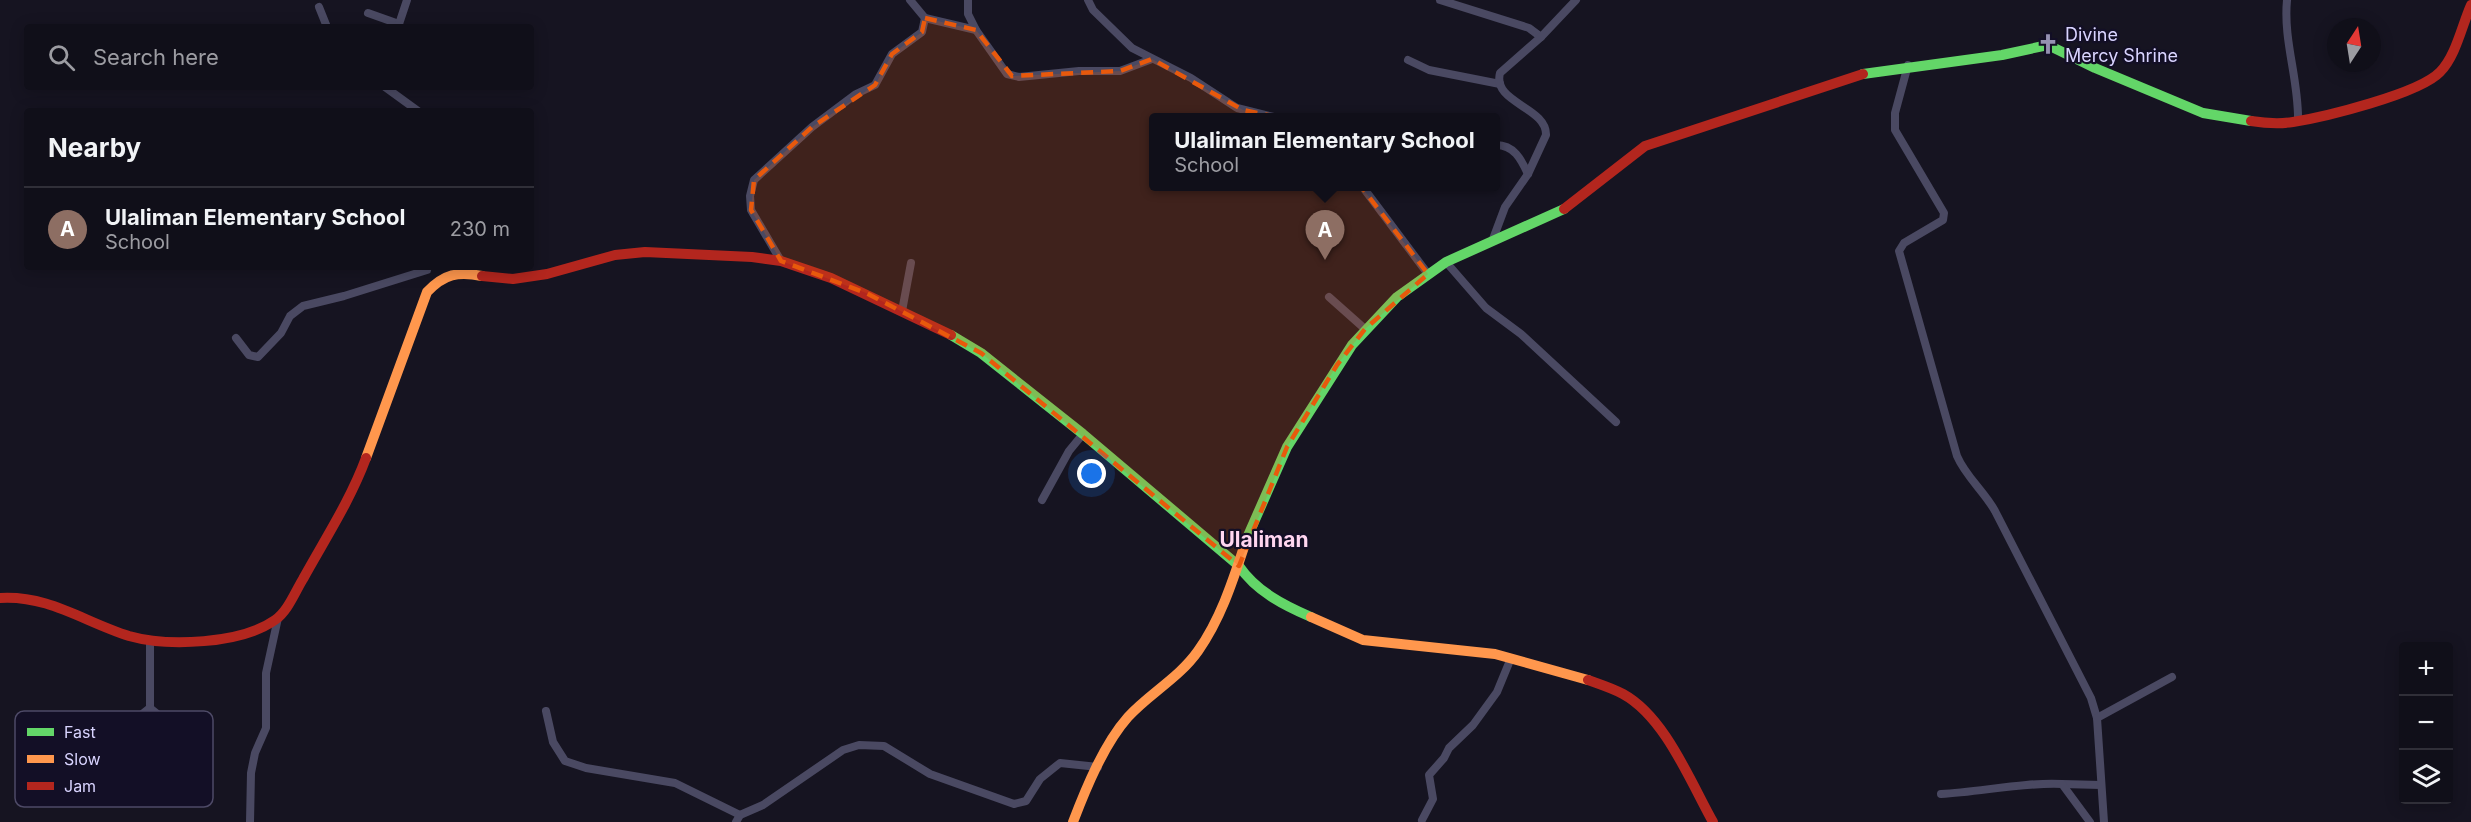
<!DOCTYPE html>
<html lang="en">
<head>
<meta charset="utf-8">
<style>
  body { margin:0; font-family:Inter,sans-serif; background:#1e1d26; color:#f1f3f6 }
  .controls { position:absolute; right:18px; bottom:18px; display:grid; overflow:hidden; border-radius:6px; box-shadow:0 3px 15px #0003 }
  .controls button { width:54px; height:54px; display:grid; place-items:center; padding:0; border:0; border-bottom:2px solid #302f38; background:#100f19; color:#f1f3f6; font:30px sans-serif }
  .compass { position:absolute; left:2327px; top:18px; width:54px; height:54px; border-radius:50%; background:#100f19; box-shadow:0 3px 15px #0003; rotate:12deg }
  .you { position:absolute; left:1092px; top:474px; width:21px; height:21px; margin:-15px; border:4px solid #fff; border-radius:50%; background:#1a73e8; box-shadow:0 0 0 9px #1a73e833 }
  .badge { display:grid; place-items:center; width:39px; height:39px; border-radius:50%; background:#0b8043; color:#fff; font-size:20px; font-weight:700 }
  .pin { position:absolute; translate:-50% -50px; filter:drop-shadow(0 2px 3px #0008) }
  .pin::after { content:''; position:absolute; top:32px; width:21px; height:18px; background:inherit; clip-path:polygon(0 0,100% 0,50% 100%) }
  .popup { position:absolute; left:1149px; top:113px; width:351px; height:78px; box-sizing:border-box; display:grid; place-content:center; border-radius:6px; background:#100f19; filter:drop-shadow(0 2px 4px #0005); font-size:20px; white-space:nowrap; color:#9c9ca2 }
  .popup b { font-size:22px; color:#f1f3f6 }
  .popup::after { content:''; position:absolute; left:50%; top:100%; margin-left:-12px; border:12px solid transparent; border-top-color:#100f19 }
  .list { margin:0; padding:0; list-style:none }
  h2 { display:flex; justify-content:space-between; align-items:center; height:78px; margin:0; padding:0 24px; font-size:26px }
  h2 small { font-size:20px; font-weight:400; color:#9c9ca2 }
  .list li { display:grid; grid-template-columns:39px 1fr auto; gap:18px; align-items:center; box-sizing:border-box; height:84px; padding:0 24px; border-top:2px solid #302f38 }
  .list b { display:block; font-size:22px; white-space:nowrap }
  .list p { margin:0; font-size:20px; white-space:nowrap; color:#9c9ca2 }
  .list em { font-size:20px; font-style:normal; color:#9c9ca2 }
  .icon { flex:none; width:33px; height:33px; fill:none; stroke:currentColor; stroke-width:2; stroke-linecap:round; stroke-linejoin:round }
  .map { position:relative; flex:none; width:2471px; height:822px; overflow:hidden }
  .search { position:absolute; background:#100f19; box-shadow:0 3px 15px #0003; left:24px; top:24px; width:510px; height:66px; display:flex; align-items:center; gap:15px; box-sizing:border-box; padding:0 21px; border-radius:6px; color:#9c9ca2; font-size:22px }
  .panel { position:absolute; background:#100f19; box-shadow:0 3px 15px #0003; left:24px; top:108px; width:510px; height:162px; border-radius:6px }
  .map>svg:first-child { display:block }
</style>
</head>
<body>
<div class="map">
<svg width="2471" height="822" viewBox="0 0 2471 822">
  <rect width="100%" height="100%" fill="#161421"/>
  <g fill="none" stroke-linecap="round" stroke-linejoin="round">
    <g stroke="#4a4962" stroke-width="8">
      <polyline points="968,0 968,14 976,30"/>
      <polyline points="1088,0 1093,10 1132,48 1191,78 1237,108 1278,118"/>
      <polyline points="1440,0 1529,28 1541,37"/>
      <path d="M 2287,0 C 2283,41 2299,80 2298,121"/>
      <polyline points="319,7 327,27"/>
      <polyline points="368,13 399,24"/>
      <polyline points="925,18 976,30 1007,74 1019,77 1079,71 1120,71 1152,59"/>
      <polyline points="398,27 407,0"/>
      <polyline points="1408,60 1429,70 1500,84"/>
      <path d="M 1908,65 L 1895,113 L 1895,130 L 1944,213 L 1943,220 L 1904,243 L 1899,251 L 1957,456 C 1966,477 1984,491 1995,511 L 2091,698 L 2097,718"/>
      <polyline points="385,87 418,111"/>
      <path d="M 1496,145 C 1514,145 1521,159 1528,174"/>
      <polyline points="1362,186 1428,274"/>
      <path d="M 1493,239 L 1505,207 L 1528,174 L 1546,135 C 1547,107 1492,103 1500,73 L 1541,37 L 1576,0"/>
      <polyline points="781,261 751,210 750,196 754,180 812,127 856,94 875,85 892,54 922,32 925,18 910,0"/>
      <polyline points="1446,262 1486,308 1521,334 1616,422"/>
      <polyline points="1329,297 1365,329"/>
      <polyline points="902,311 911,263"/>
      <polyline points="236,338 249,355 258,357 281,333 290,316 303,306 344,296 427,270"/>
      <polyline points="1042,500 1069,451 1083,434"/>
      <polyline points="150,640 150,708 191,741"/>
      <polyline points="546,711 553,742 565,761 586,768 675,783 740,815"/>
      <polyline points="90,749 108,741 150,708"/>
      <polyline points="2062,784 2101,785"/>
      <path d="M 1941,794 C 1980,792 2024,782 2062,784 L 2090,822"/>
      <polyline points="1422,820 1433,799 1429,775 1444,758 1449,748 1473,725 1497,692 1511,658"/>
      <polyline points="250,822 251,773 255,753 266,728 266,673 278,618"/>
      <polyline points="736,822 740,815 763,805 843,750 859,745 884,746 930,774 1014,804 1026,801 1040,779 1060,763 1098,767"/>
      <polyline points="2104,822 2097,718 2172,677"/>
    </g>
    <g stroke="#63d668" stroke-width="10">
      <polyline points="1863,74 2002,55 2048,45 2095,68 2203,113 2251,121"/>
      <path d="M 951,335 L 981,353 L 1083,434 L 1239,566 C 1256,591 1283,605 1311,617"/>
      <polyline points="1247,538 1287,447 1352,345 1397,297 1446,262 1564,209"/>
    </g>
    <g stroke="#ff974d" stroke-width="10">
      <path d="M 366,458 L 427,292 C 444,274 458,271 482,276"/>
      <polyline points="1311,617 1363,640 1495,654 1588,680"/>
      <path d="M 1073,822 C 1086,788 1104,744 1128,717 C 1150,693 1179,678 1198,651 C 1222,617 1234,577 1247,538"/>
    </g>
    <g stroke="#b3261e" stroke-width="10">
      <path d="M 2251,121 C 2264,123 2280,124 2293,122 C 2324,117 2419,94 2440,72 C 2456,56 2462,25 2471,5"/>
      <polyline points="1564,209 1645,146 1863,74"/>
      <polyline points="482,276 513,279 547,274 615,255 645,252 752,257 781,261 831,278 951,335"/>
      <path d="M 0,598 C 49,595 84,622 129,636 C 168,647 241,644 275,620 C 288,611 295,592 303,579 C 325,539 350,501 366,458"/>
      <path d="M 1588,680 C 1599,684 1612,688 1623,694 C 1665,717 1690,781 1713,822"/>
    </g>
  </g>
  <path fill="#e8590c" fill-opacity="0.2" stroke="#e8590c" stroke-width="4.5" stroke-dasharray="12 8" stroke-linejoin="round" d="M 925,18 L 976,30 L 1012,76 L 1120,71 L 1152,59 L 1243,110 L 1293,120 L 1321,134 L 1428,274 L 1365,329 L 1337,365 L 1287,447 L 1239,566 L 981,353 L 866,293 L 781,261 L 751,210 L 754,180 L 812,127 L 875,85 L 892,54 L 922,32 Z"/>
  <defs>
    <g id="church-bare" transform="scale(1.62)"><path d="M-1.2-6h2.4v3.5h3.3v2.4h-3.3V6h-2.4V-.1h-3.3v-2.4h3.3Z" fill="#9591b1" stroke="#130f26" stroke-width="2.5" paint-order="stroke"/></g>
  </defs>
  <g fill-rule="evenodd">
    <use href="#church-bare" x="2048" y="44"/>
  </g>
  <g text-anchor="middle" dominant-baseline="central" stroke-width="4.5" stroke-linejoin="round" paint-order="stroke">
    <g font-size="18" fill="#d9d4ff" stroke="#130f26" text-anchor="start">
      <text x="2065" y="34">Divine<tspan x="2065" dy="21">Mercy Shrine</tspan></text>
    </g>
    <g font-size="21" font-weight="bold" fill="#ffd6f0" stroke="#130f26">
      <text x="1264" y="539">Ulaliman</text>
    </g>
  </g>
  <rect x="15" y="711" width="198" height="96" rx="9" fill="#130f26" stroke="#4e4a67" stroke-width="1.5"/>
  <rect x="27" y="728" width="27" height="8" fill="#63d668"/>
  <rect x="27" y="755" width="27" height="8" fill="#ff974d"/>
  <rect x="27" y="782" width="27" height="8" fill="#b3261e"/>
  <g font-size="16" fill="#d9d4ff">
    <text x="64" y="738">Fast</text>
    <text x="64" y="765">Slow</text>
    <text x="64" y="792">Jam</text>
  </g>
</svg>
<div class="controls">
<button>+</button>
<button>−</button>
<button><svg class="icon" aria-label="layers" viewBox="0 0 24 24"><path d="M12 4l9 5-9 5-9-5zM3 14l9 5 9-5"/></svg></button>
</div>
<svg class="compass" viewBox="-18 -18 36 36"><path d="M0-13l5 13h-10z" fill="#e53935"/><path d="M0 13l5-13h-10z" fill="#9c9ca2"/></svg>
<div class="you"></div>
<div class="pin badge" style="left:1325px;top:260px;background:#8d6e63">A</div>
<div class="popup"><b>Ulaliman Elementary School</b>School</div>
<div class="search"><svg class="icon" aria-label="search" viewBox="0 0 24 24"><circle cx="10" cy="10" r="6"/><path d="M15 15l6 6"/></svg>Search here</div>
<section class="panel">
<h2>Nearby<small></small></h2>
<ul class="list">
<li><span class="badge" style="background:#8d6e63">A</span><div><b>Ulaliman Elementary School</b><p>School</p></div><em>230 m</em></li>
</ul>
</section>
</div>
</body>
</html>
